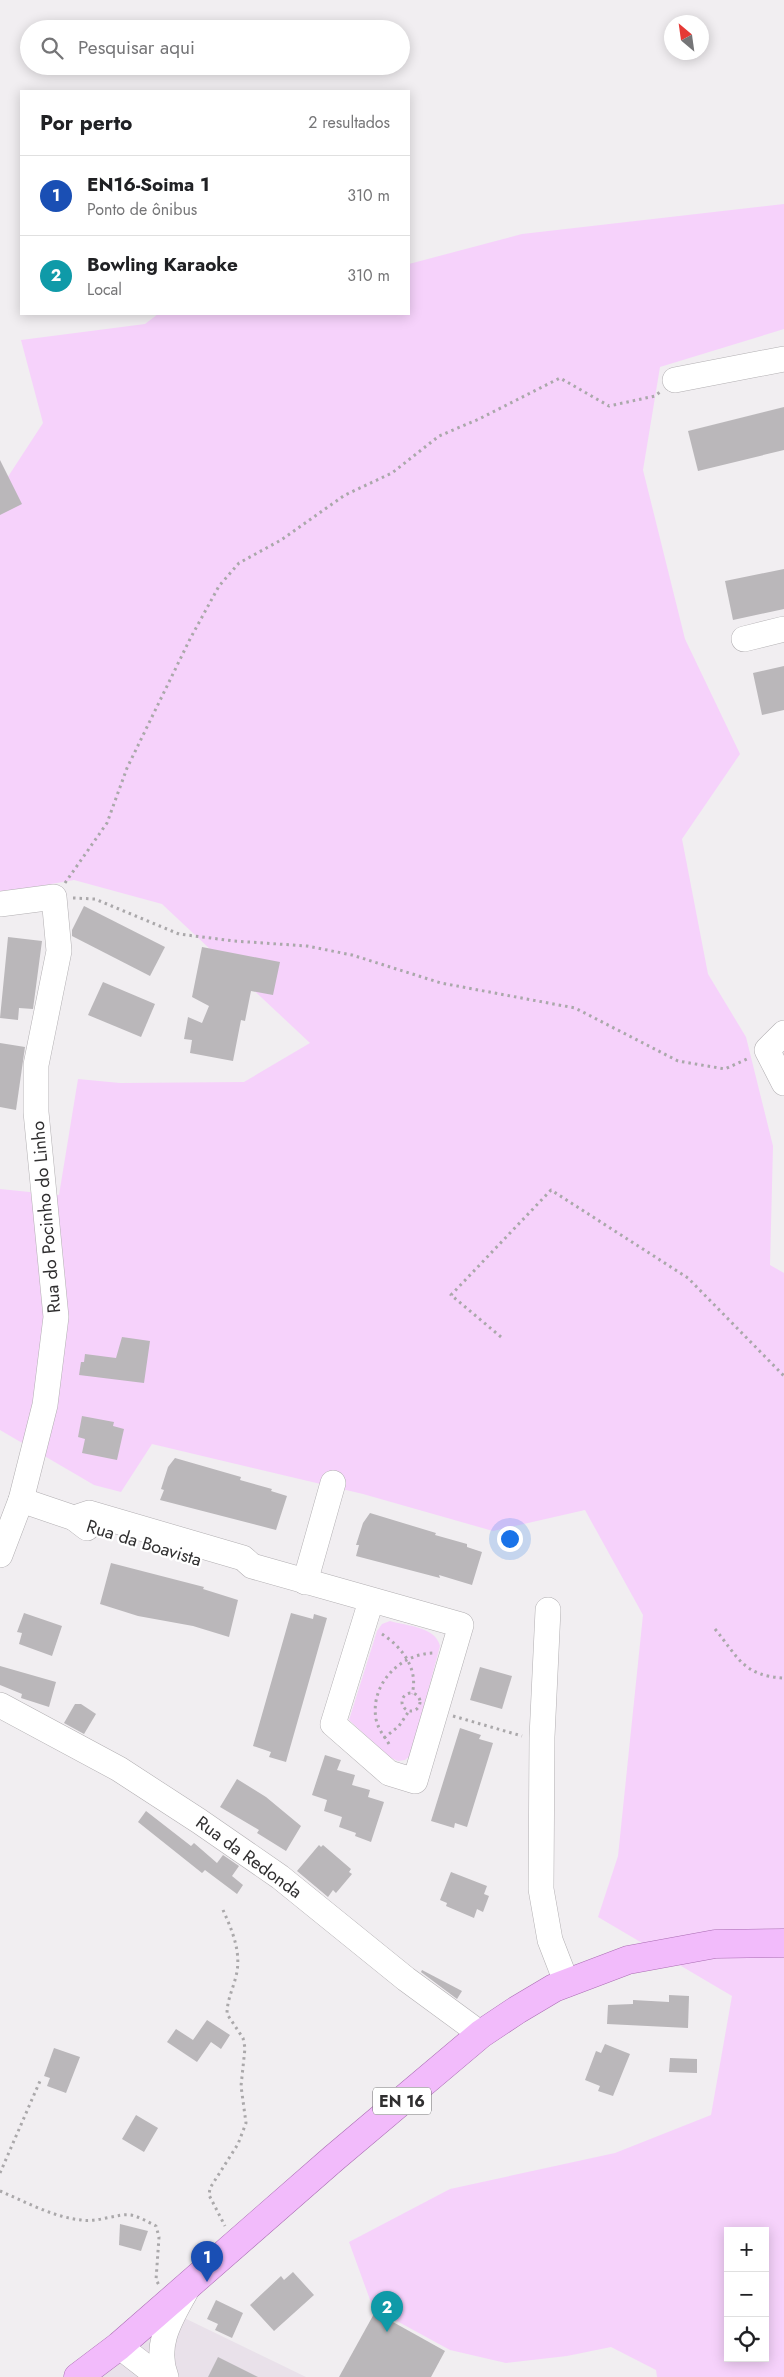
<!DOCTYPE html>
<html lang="pt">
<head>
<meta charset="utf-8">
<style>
  body { margin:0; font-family:Jost,sans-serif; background:#f6f6f6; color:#202124 }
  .controls { position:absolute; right:15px; bottom:15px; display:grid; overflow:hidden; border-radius:0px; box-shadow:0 2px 12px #0003 }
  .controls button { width:45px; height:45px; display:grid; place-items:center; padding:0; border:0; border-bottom:1px solid #e0e0e0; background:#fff; color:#202124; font:25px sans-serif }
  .compass { position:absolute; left:664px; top:15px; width:45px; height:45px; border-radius:50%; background:#fff; box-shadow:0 2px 12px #0003; rotate:331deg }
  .you { position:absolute; left:509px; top:1538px; width:18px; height:18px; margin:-12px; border:4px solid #fff; border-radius:50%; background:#1a73e8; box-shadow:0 0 0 8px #1a73e833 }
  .badge { display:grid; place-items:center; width:32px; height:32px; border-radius:50%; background:#db2777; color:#fff; font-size:16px; font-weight:700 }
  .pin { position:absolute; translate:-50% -41px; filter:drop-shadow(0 1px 2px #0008) }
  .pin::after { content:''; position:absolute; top:26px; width:18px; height:15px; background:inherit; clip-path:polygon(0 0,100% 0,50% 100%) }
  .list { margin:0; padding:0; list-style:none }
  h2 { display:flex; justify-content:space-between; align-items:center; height:65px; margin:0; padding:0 20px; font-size:21px }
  h2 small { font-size:16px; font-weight:400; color:#757577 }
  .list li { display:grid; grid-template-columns:32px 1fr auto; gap:15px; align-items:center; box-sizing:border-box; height:80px; padding:0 20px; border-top:1px solid #e0e0e0 }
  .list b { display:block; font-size:19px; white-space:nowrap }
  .list p { margin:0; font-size:16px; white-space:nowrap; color:#757577 }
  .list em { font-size:16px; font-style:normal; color:#757577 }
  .icon { flex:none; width:28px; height:28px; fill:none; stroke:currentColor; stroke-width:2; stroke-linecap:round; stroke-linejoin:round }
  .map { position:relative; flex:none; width:784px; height:2377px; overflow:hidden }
  .search { position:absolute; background:#fff; box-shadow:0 2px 12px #0003; left:20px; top:20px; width:390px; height:55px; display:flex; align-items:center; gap:12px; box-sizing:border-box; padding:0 18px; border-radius:28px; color:#757577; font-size:19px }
  .panel { position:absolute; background:#fff; box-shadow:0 2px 12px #0003; left:20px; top:90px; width:390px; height:225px; border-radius:0px }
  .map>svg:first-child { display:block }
</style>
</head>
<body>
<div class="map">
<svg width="784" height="2377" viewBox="0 0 784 2377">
  <rect width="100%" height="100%" fill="#f1eef1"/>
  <polygon fill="#e9e1ea" points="170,2311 306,2377 91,2377"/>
  <g fill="#f6d2fb" fill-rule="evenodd">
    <path d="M 784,204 L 784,329 L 660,367 L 643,470 L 685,639 L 740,754 L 682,839 L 708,974 L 746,1037 L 773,1146 L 770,1265 L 784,1273 L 784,2377 L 657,2377 L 656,2370 L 611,2347 L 567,2356 L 506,2363 L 450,2350 L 373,2308 L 349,2242 L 450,2189 L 615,2153 L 711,2115 L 732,1996 L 598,1917 L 618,1856 L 643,1615 L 585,1510 L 493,1531 L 363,1494 L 152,1444 L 121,1492 L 94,1485 L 0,1430 L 0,1189 L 59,1195 L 78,1079 L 120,1083 L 244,1082 L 310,1043 L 162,904 L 74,880 L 0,893 L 0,489 L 43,423 L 21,340 L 145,324 L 158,314 L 409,314 L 409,264 L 522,234 ZM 728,2231 L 765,2231 L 765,2358 L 728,2358 Z"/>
    <path d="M 390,1621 C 407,1626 436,1627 440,1646 L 411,1755 L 405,1760 L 398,1761 L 389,1757 L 349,1720 L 377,1631 L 382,1624 Z"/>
  </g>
  <g fill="#bab7ba">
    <polygon points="784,407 784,450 698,471 688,431"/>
    <polygon points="0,460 22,504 0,515"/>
    <polygon points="784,569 784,609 733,620 725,581"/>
    <polygon points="784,666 784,710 762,715 753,673"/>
    <polygon points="84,906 165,947 150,976 72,936 72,930"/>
    <polygon points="8,937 42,941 33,1009 19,1008 18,1020 0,1018"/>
    <polygon points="202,947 280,962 273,995 251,991 245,1021 241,1020 233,1061 190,1053 192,1040 184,1039 188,1017 202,1023 209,1006 192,997"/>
    <polygon points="103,982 155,1004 141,1037 88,1015"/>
    <polygon points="0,1043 25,1047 16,1110 0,1107"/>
    <polygon points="122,1337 150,1341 144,1383 79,1375 81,1362 84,1362 85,1354 116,1358"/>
    <polygon points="82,1416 114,1422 113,1426 124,1429 117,1460 82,1453 85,1439 78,1437"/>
    <polygon points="175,1458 241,1477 240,1480 272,1489 271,1491 287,1496 276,1530 160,1500 164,1490 161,1489 168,1467"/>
    <polygon points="370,1513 436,1533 435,1535 467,1544 467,1547 482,1552 472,1585 439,1575 440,1578 356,1556 359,1545 356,1545 363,1523"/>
    <polygon points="111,1563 204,1587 203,1589 238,1600 229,1637 193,1626 138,1616 100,1604"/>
    <polygon points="24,1613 62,1626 52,1656 19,1644 22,1633 17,1632"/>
    <polygon points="291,1613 313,1619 314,1614 327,1618 286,1762 269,1757 271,1752 253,1746"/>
    <polygon points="0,1666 56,1682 49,1707 21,1698 22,1694 0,1685"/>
    <polygon points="480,1667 512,1676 502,1709 470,1700"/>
    <polygon points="75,1704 81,1704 96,1714 84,1734 64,1723"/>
    <polygon points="460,1728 481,1735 479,1739 493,1743 467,1827 455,1823 454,1828 431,1821"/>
    <polygon points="325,1755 341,1760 337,1770 355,1775 352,1785 370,1790 368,1797 384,1802 371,1842 355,1836 356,1833 339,1827 342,1817 324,1811 327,1800 312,1795"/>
    <polygon points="237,1779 266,1797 301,1826 286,1851 257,1833 259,1830 220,1807"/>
    <polygon points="146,1811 191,1846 194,1843 217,1863 223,1855 239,1866 232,1876 243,1885 237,1894 205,1870 202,1873 138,1822"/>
    <polygon points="319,1845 321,1847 323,1845 351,1869 349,1872 352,1874 336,1893 333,1890 328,1897 297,1871"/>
    <polygon points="451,1872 487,1886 484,1894 489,1896 483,1912 477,1909 474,1918 446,1906 447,1903 440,1900"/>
    <polygon points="422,1970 462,1991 457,1999 421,1972"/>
    <polygon points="669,1995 689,1996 688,2028 607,2024 608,2005 633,2004 633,2000 669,2002"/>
    <polygon points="207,2020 230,2035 221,2049 211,2042 197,2062 167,2042 176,2029 193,2040"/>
    <polygon points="605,2044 630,2054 613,2096 598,2091 600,2086 585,2080 596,2051 601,2053"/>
    <polygon points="54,2048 80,2057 66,2093 47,2086 50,2078 44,2076"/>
    <polygon points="670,2058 697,2059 697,2073 669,2072"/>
    <polygon points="136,2115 158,2128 144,2152 122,2139"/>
    <polygon points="120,2224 148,2231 141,2251 119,2245"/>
    <polygon points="293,2272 314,2295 274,2331 250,2305 281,2276 284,2280"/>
    <polygon points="216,2300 243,2313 232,2338 215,2330 218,2324 207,2319"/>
    <polygon points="375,2312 445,2351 431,2377 339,2377"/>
    <polygon points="218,2357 258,2377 208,2377"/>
  </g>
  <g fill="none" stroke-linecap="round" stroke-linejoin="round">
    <g stroke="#b2afb2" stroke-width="26">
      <g id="minor">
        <polyline points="675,380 784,359"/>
        <polyline points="744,639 784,629"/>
        <polyline points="0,904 54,897 59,951 36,1065 36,1112 56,1317 45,1405 21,1500 0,1555"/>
        <polyline points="784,1033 767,1050 784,1083"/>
        <polyline points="21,1500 74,1518 87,1528"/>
        <polyline points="74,1518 89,1513 243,1558 252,1566 461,1625 415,1781 389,1773 333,1724 371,1601"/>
        <polyline points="305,1582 333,1483"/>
        <polyline points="548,1610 542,1737 541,1889 550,1940 567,1984"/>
        <polyline points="0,1705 119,1769 199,1821 280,1877 406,1979 481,2034"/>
        <polyline points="119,2346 159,2377"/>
        <path d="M 166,2377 C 153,2344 172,2317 187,2289"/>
      </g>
    </g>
    <g stroke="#a96cb2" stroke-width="29">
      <polyline id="major" points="78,2377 119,2346 334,2158 481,2034 517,2010 554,1988 628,1960 715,1944 784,1943"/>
    </g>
    <g stroke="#aaa8aa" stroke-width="3" stroke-dasharray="2.5 4" stroke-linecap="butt">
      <polyline points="65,883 107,823 127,768 190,639 219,586 239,563 281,540 345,495 392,473 439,436 479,419 560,378 609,406 655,396 660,392"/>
      <polyline points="73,898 95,899 179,934 234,941 307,946 352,955 441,983 575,1008 678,1061 725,1069 749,1058"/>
      <polyline points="501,1337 451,1295 551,1190 688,1278 784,1376"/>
      <path d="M 715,1629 C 738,1657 743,1676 784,1678"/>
      <path d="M 382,1634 C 402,1647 419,1669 412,1694"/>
      <circle cx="411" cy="1702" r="9"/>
      <polyline points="453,1716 522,1736"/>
      <polyline points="384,1738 399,1726 409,1711"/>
      <path d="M 389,1744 C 384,1736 378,1729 376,1719 C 370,1685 399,1654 433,1653"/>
      <path d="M 223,1910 C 232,1930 242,1953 236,1976 C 233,1989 227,2000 227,2014 L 243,2038 L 245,2048 L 241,2086 L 246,2123 L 238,2144 L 210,2188 L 209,2195 L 225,2226"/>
      <polyline points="0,2173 40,2081"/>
      <path d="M 0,2191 C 26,2202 53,2217 81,2220 C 97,2223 118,2213 131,2215 C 140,2217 148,2222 156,2226 L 159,2237 L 156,2280 L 159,2285"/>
    </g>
    <use href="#minor" stroke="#fff" stroke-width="25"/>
    <use href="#major" stroke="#f2bbfb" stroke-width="28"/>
  </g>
  <g text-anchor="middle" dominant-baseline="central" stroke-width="4.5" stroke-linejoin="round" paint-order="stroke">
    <rect fill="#fff" stroke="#6e6d6e" stroke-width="1" x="373" y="2087.5" width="58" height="27" rx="4"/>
    <g font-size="16" font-weight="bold" fill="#302f30">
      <text x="402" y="2101">EN 16</text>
    </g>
    <g font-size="18" fill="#302f30" stroke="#fff">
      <text transform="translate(46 1217) rotate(-95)">Rua do Pocinho do Linho</text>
      <text transform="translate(144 1543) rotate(17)">Rua da Boavista</text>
      <text transform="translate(249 1857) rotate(36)">Rua da Redonda</text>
    </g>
  </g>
</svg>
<div class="controls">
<button>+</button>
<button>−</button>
<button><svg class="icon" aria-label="locate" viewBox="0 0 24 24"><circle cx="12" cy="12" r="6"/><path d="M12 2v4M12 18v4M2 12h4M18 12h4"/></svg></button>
</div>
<svg class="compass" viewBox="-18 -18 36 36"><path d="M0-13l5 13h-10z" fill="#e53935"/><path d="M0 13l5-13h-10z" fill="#757577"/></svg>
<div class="you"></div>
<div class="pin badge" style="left:207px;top:2282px;background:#1a4fb4">1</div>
<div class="pin badge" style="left:387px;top:2332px;background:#0f9aa8">2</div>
<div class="search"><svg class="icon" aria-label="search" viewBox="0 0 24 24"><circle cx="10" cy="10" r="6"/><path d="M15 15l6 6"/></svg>Pesquisar aqui</div>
<section class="panel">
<h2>Por perto<small>2 resultados</small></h2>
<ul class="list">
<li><span class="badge" style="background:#1a4fb4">1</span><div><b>EN16-Soima 1</b><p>Ponto de ônibus</p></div><em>310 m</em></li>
<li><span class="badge" style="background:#0f9aa8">2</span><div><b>Bowling Karaoke</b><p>Local</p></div><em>310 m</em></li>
</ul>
</section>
</div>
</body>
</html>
